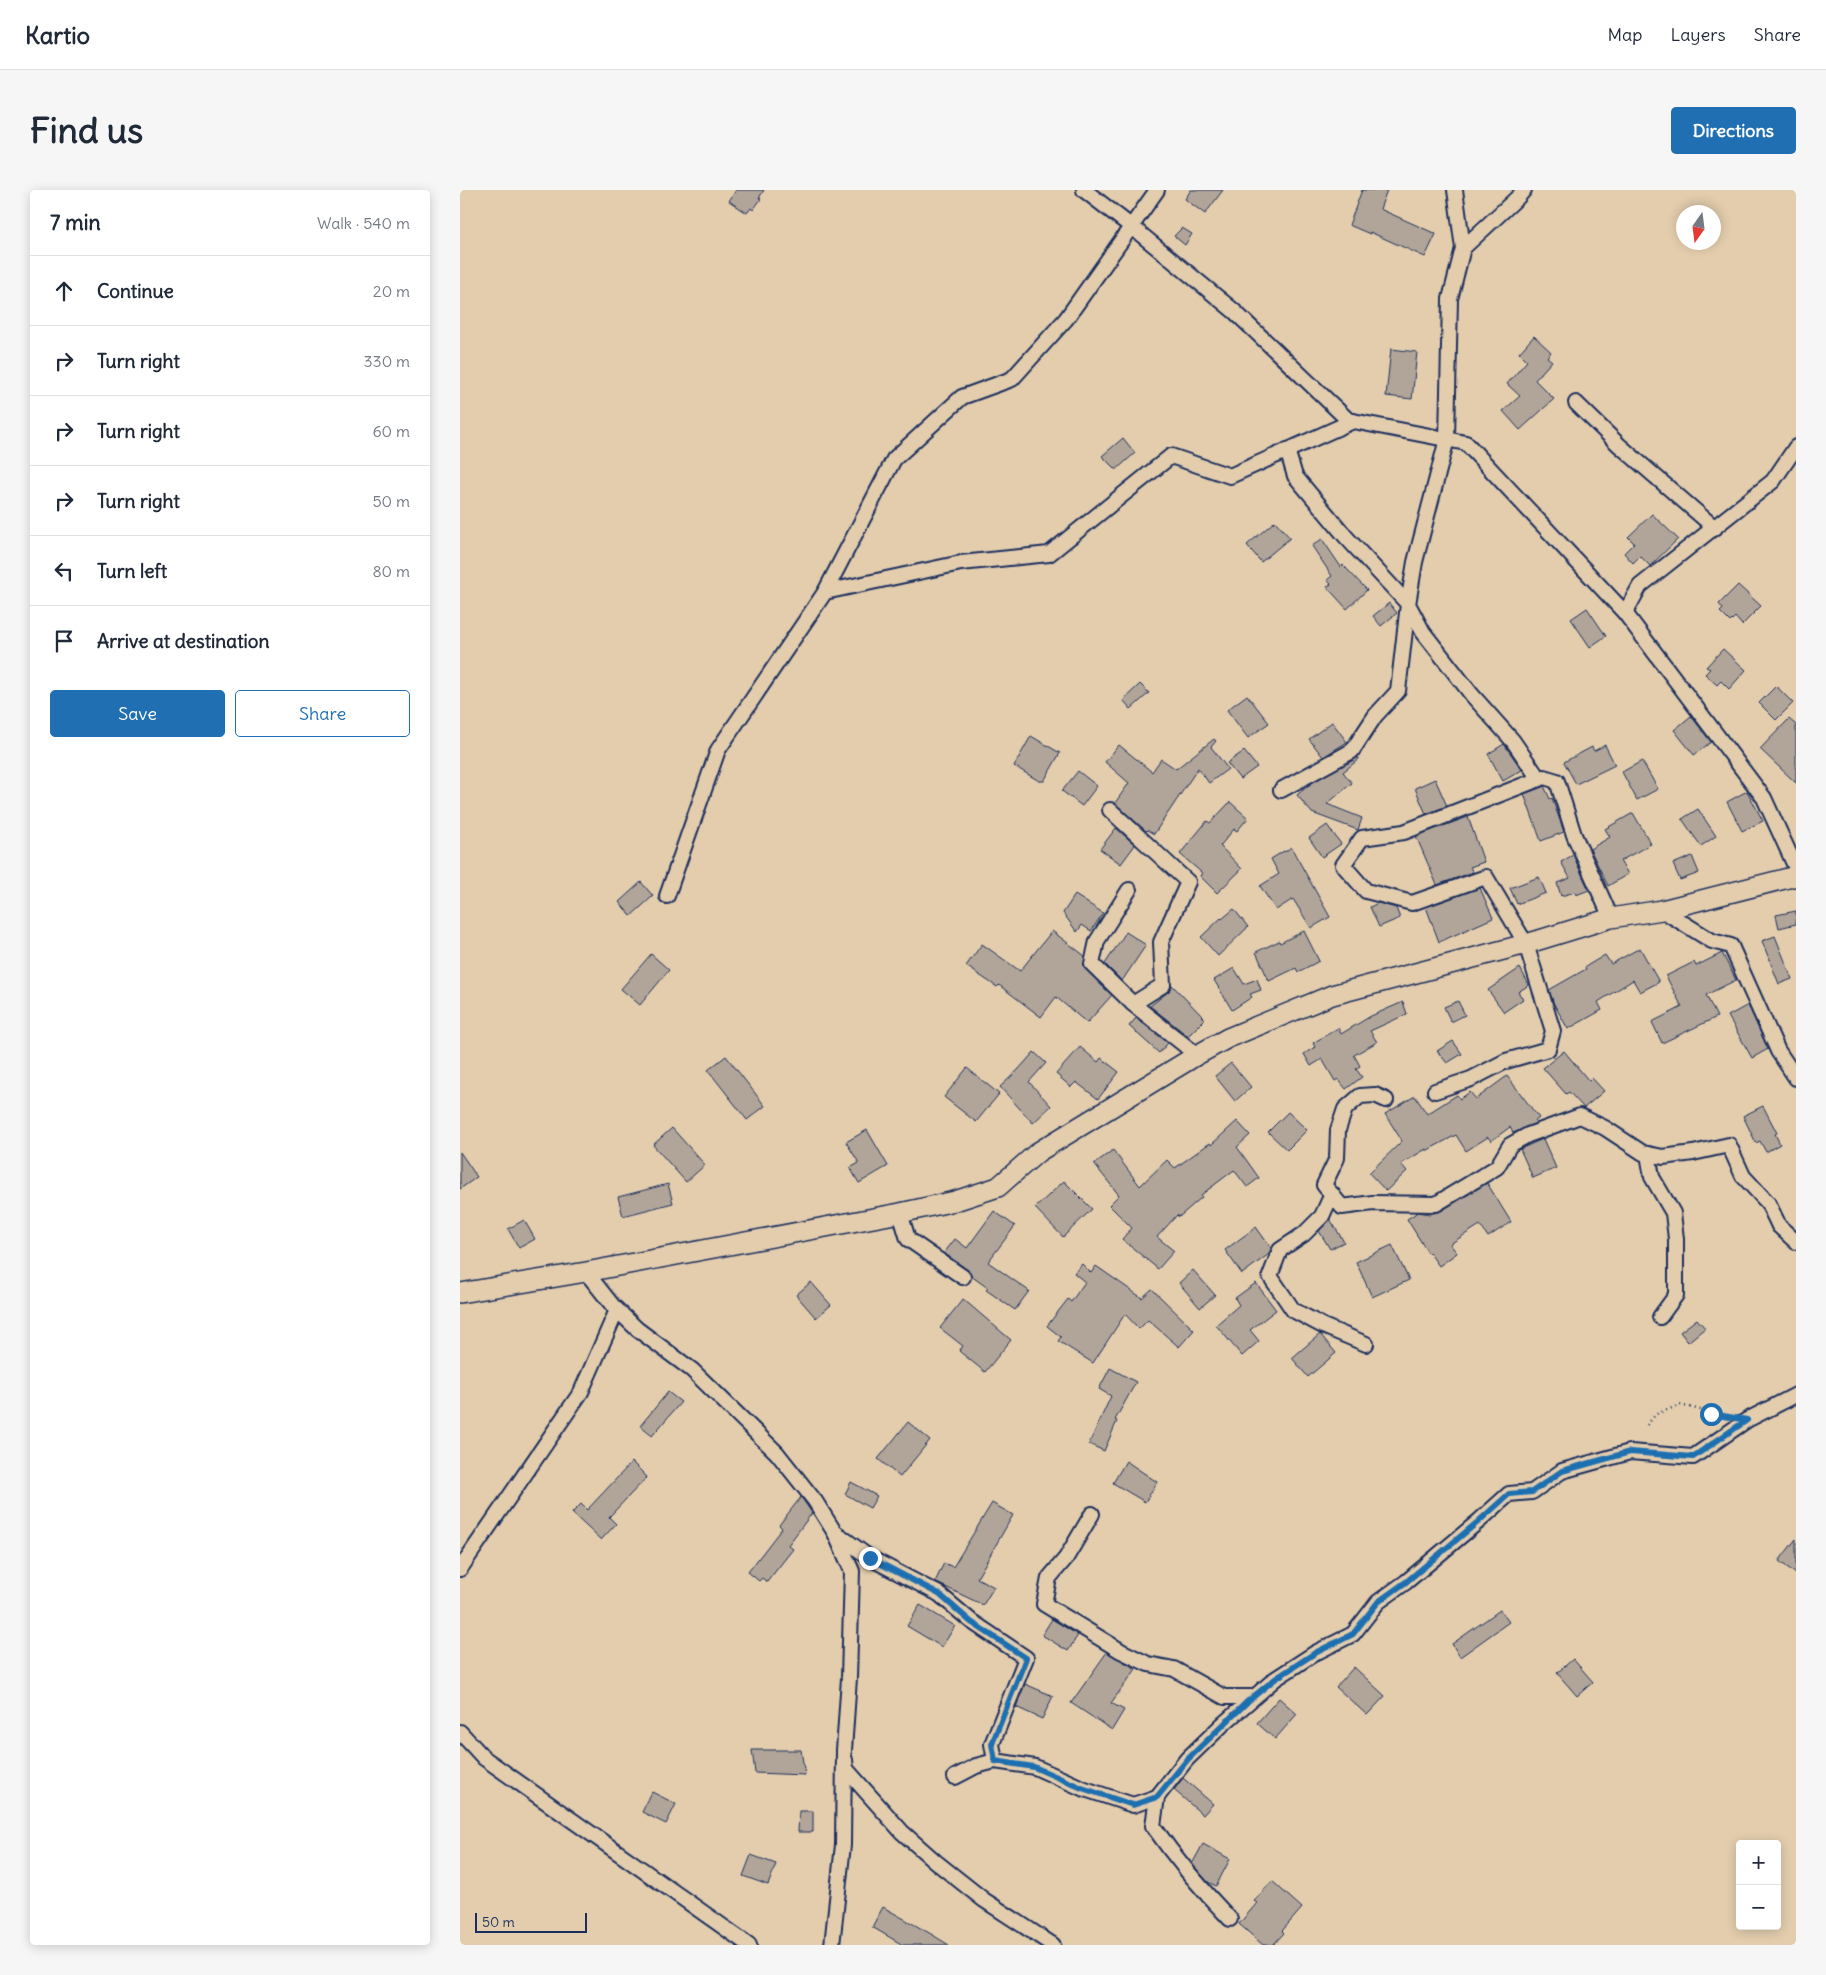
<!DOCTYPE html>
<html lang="en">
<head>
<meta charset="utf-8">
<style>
  body { margin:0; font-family:Delius,sans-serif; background:#f6f6f7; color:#1f2937 }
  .controls { position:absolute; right:15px; bottom:15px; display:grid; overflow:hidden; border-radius:5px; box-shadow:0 2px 12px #0003 }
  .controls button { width:45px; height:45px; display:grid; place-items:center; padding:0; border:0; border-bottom:1px solid #e0e1e3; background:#fff; color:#1f2937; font:25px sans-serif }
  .compass { position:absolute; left:1216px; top:15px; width:45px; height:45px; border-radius:50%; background:#fff; box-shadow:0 2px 12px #0003; rotate:194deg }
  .scale { position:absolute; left:15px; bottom:12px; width:112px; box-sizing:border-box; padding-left:5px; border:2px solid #1b2f5e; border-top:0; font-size:14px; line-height:18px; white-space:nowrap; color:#1b2f5e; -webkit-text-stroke:4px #e3cdad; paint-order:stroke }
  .stop { position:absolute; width:15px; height:15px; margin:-11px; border:4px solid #1f6fb2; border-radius:50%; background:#fff }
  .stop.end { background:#1f6fb2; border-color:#fff; box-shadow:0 1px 5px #0008 }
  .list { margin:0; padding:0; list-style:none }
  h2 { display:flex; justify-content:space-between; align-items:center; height:65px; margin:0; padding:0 20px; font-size:21px }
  h2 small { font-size:16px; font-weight:400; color:#747a83 }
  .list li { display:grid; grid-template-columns:32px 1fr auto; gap:15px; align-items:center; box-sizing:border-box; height:70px; padding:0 20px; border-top:1px solid #e0e1e3 }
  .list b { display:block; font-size:19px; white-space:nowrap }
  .list em { font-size:16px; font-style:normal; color:#747a83 }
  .actions { display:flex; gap:10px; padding:15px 20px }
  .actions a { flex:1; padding:11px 0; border:1px solid #1f6fb2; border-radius:5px; text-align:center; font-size:18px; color:#1f6fb2 }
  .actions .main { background:#1f6fb2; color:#fff }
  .icon { flex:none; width:28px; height:28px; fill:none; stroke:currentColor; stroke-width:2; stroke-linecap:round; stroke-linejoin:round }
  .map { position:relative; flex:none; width:1336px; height:1755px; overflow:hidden; border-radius:5px }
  header { display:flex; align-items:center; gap:30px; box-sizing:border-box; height:70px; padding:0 25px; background:#fff; border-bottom:1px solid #e0e1e3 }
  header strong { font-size:24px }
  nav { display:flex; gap:28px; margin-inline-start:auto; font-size:18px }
  .intro { display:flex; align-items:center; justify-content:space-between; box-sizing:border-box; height:120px; padding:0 30px }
  h1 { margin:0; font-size:35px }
  .button { padding:12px 22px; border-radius:5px; background:#1f6fb2; color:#fff; font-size:18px; font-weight:700 }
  main { display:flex; gap:30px; padding:0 30px }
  aside { flex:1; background:#fff; border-radius:5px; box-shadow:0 2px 12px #0003 }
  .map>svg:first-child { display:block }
</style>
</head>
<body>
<header>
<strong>Kartio</strong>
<nav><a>Map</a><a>Layers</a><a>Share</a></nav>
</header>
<div class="intro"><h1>Find us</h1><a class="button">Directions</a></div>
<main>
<aside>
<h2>7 min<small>Walk · 540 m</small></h2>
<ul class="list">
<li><svg class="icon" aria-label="ahead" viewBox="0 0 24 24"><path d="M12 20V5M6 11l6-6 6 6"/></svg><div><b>Continue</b></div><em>20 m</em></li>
<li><svg class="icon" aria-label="right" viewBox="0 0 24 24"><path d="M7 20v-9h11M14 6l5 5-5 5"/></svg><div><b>Turn right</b></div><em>330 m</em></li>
<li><svg class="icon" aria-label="right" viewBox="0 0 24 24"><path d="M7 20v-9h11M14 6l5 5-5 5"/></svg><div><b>Turn right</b></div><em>60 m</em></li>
<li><svg class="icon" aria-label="right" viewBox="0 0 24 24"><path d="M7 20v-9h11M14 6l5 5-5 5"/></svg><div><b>Turn right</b></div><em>50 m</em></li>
<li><svg class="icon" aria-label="left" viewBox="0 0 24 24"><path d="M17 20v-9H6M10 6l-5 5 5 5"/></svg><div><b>Turn left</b></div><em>80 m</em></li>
<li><svg class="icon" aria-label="arrive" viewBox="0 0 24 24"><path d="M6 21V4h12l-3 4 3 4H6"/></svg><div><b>Arrive at destination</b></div></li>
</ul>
<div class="actions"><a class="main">Save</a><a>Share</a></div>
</aside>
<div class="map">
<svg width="1336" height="1755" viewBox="0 0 1336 1755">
  <rect width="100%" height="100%" fill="#e3cdad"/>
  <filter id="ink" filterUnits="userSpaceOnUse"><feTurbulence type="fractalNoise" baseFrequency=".02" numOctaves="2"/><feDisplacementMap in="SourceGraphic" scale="10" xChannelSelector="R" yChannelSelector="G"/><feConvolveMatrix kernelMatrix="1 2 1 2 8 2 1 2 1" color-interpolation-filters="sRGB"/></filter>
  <g filter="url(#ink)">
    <g fill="#b1a599" stroke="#1b2f5e">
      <polygon points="276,0 304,0 299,8 301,9 293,20 291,18 287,23 269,11"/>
      <polygon points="731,0 763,0 745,24 725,9"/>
      <polygon points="902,0 927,0 920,19 976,44 965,67 910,42 910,44 889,35"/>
      <polygon points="722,38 732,44 725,55 714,46"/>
      <polygon points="1074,146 1091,162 1087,167 1092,171 1075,190 1094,209 1060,240 1043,221 1060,206 1047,194 1067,171 1059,163"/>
      <polygon points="931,159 957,162 952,209 926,206"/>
      <polygon points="663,248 675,263 656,280 642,266"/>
      <polygon points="1192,324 1218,349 1190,376 1180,366 1173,373 1164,363 1174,353 1168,347"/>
      <polygon points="815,331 830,348 801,372 787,355"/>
      <polygon points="862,349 881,377 883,375 907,400 887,419 867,397 871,394 867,390 872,386 852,356"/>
      <polygon points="1278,395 1301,416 1282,435 1275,427 1270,432 1260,422 1263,419 1259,414"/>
      <polygon points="929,413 937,423 921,436 913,426"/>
      <polygon points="1127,418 1146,446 1130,457 1111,429"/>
      <polygon points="1263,459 1286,480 1269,499 1261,491 1257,495 1245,484 1250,479 1246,477"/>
      <polygon points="680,494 689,503 671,519 663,510"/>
      <polygon points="1316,496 1333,513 1316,530 1299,513"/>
      <polygon points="787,505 809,533 788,548 767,520"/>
      <polygon points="1231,526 1251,552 1234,565 1214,540"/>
      <polygon points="1329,529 1336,535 1336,593 1300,559"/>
      <polygon points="872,532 887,552 863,567 849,549"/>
      <polygon points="571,546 600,563 584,591 579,591 554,576"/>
      <polygon points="754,549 756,551 751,557 768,579 749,593 738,578 694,644 687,640 686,641 655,613 669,593 645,572 659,555 692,582 701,569 716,579"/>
      <polygon points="1044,554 1062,580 1043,591 1028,564"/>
      <polygon points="1145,555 1155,575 1116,594 1104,572 1132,557 1134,561"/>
      <polygon points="784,561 797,577 780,589 767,573"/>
      <polygon points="898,567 899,569 883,582 892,593 867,614 902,628 898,640 852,623 837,605 853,592"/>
      <polygon points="1182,571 1198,599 1177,610 1162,582"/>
      <polygon points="618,581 637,596 622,616 602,601"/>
      <polygon points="975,589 987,616 966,624 955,598"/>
      <polygon points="1084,596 1090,609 1092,608 1104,642 1081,651 1064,604"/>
      <polygon points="1287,601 1303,631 1282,641 1267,612"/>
      <polygon points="770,612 788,628 777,641 774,639 760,656 782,679 757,703 740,686 742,683 720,664 747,631 750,633"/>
      <polygon points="1238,619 1256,646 1241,656 1222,629"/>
      <polygon points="1173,623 1191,654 1160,671 1168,684 1148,696 1130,659 1150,647 1145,639"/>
      <polygon points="1008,627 1024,672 1010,677 1013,682 977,695 956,646"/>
      <polygon points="867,635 881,654 862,667 849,648"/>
      <polygon points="656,638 675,655 661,674 640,659"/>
      <polygon points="831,657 870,727 851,738 833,709 816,720 800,696 819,684 811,669 824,661 825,662"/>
      <polygon points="1113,665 1129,700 1116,705 1115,702 1101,706 1097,693 1110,688 1101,672"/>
      <polygon points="1232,666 1239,683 1220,690 1213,674"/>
      <polygon points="1079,687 1086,703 1057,714 1050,698"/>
      <polygon points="181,692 193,706 171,726 159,712"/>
      <polygon points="1020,698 1033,728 979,752 966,717"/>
      <polygon points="615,705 643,723 631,741 622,735 617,742 603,723"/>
      <polygon points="918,713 936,718 940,728 919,737 910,717"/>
      <polygon points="774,719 788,737 758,766 741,747 761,728 762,729"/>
      <polygon points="1336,721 1336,734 1319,738 1316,725"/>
      <polygon points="592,741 625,766 624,776 626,780 652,805 627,833 596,807 581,827 539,795 537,797 506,776 522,754 560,781"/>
      <polygon points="844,741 859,771 838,782 836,778 809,791 796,762 819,751 820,753"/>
      <polygon points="666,742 686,755 662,791 645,774"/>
      <polygon points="1315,746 1332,789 1319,794 1302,751"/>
      <polygon points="1180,758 1199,792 1180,802 1173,790 1138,812 1142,820 1108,839 1094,814 1089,800 1126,779 1125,777 1145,765 1151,774"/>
      <polygon points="1262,763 1276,790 1246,805 1257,827 1202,853 1192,832 1222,817 1206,786 1234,772 1236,776"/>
      <polygon points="191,764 209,780 180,815 161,799"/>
      <polygon points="774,778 784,794 797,789 801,800 790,804 792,807 772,820 754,790"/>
      <polygon points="1060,778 1069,795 1058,802 1063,809 1044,822 1028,800"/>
      <polygon points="712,795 745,829 728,846 690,816 708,802"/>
      <polygon points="998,811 1005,825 991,832 984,817"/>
      <polygon points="943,812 947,824 910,841 917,852 894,865 900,876 896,879 902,887 886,899 878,889 875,891 862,869 851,876 844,864 855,857 853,853 878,838 881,844 911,826"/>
      <polygon points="1288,815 1308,859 1292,868 1268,826"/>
      <polygon points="676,828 708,853 699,863 669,836"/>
      <polygon points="993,851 1002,864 987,873 977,861"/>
      <polygon points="620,857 638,872 641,868 659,882 638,909 616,892 611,897 596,884"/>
      <polygon points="1104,861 1129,891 1132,888 1144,901 1124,918 1109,902 1106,904 1083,878"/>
      <polygon points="574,862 586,873 569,892 591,916 573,933 540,897 558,880"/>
      <polygon points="266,866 305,916 287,930 248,880"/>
      <polygon points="771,873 791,897 775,911 755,886"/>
      <polygon points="507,878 539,904 516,932 484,907"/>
      <polygon points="1047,886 1079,928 1075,931 1076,933 1053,943 1050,937 1031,951 1028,947 1006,961 996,945 966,961 966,959 941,974 947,981 926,1001 909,983 942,951 925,924 955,906 967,924 997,905 1000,909 1010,902 1016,909"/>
      <polygon points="1303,916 1317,943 1315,944 1320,954 1306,962 1300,951 1296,953 1283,926"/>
      <polygon points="828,922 847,940 827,960 808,942"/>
      <polygon points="777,931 790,945 777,957 799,988 787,997 774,980 741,1005 742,1007 719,1027 717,1025 697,1047 714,1061 698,1079 662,1049 672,1038 649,1015 659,1005 634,974 653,960 680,996 707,970 715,978 750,953 751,955"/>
      <polygon points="212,938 245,975 226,992 193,955"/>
      <polygon points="407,940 428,976 399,993 390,978 399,973 386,952"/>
      <polygon points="1083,949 1096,978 1073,988 1060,959"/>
      <polygon points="0,962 17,987 0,999"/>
      <polygon points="604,991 632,1019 603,1047 575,1018"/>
      <polygon points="1027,993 1051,1032 1028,1047 1020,1035 990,1054 997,1063 979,1076 969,1062 968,1063 947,1029 958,1022 970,1024 981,1021"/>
      <polygon points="208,994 213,1013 163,1026 158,1007"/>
      <polygon points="534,1021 555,1036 528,1072 569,1101 555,1120 526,1100 528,1098 511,1086 508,1080 484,1063 495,1049 507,1058"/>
      <polygon points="870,1029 884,1052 870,1059 859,1041"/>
      <polygon points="64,1030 75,1049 59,1058 48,1039"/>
      <polygon points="796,1037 811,1058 809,1064 782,1084 765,1060"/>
      <polygon points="932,1055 949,1090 912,1107 896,1072"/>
      <polygon points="622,1074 631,1083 636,1076 682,1108 692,1099 734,1140 719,1157 688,1130 679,1139 665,1124 633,1173 598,1151 601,1147 587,1136 608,1109 611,1112 625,1092 614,1083"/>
      <polygon points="733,1080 755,1105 740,1118 719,1093"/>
      <polygon points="351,1092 371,1115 356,1128 336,1105"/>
      <polygon points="796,1093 816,1120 790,1140 799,1151 782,1166 756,1135 779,1115 775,1108"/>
      <polygon points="503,1109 551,1150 525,1182 499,1161 503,1156 480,1138"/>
      <polygon points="1237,1129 1245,1138 1228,1152 1220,1142"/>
      <polygon points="860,1144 876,1163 848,1187 832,1168"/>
      <polygon points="650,1178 676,1192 655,1230 657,1231 644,1261 629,1254 651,1206 639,1199"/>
      <polygon points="208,1202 221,1212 192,1246 180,1236"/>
      <polygon points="448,1232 470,1250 440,1287 418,1269"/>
      <polygon points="666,1271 697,1292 685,1312 653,1293"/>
      <polygon points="172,1272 187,1287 149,1327 156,1334 141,1350 112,1323 121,1314 127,1320"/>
      <polygon points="391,1292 417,1306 410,1318 385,1304"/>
      <polygon points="341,1307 352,1323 328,1355 333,1359 307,1392 302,1388 299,1391 288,1382 322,1338 319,1335"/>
      <polygon points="532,1313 553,1325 517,1388 534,1397 523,1415 475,1392 484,1373 493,1377"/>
      <polygon points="1336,1349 1336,1384 1319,1371"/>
      <polygon points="460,1415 495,1436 482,1457 447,1436"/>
      <polygon points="1040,1420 1049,1432 1000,1467 992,1454"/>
      <polygon points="592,1429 618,1445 608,1461 582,1445"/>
      <polygon points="647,1462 676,1479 651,1513 664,1520 652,1540 611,1513"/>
      <polygon points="1113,1469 1133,1492 1117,1506 1097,1483"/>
      <polygon points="894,1477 925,1506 907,1525 876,1497"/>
      <polygon points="565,1494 593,1506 582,1529 556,1517"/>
      <polygon points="819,1508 837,1524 815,1549 797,1533"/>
      <polygon points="292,1560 341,1560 345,1585 295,1583"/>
      <polygon points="723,1588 753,1614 743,1625 714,1600"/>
      <polygon points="192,1602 216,1614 206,1634 182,1622"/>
      <polygon points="339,1621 353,1621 353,1642 338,1642"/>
      <polygon points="743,1654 770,1669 756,1696 748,1692 732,1674"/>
      <polygon points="291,1665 316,1674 308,1695 283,1686"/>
      <polygon points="812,1691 842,1718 822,1741 824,1743 813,1755 803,1755 779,1734 797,1713 794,1711"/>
      <polygon points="423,1717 471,1744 489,1755 443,1755 412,1737"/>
    </g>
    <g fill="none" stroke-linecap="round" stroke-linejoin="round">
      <g stroke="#1b2f5e" stroke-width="18">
        <g id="street">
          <polyline points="624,0 672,37 774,121 888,230 1006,253 1165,423 1304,608 1336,678"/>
          <polyline points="995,0 1003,58 990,109 987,249 955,372 948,414 963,442 1012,505 1053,551 1079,589 1084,587 1097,591 1114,645 1151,728"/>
          <polyline points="1003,58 1058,7 1064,0"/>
          <polyline points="1116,213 1159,255 1255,338"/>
          <polyline points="365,402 434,269 502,207 552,189 606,129 697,0"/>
          <polyline points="1165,423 1180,396 1313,291 1336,257"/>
          <polyline points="821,600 892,561 915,526 938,501 948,414 886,347 835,286 827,260"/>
          <polyline points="650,620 728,692 701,752 703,795 673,814"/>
          <polyline points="669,700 637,751 632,774 673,814 737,865"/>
          <polyline points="207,706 258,560 365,402 501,373 589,364 711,266 770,286 893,231"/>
          <polyline points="1202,720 1252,751 1271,756 1318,861 1336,888"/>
          <polyline points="975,901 1011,889 1046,871 1088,859 1093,841 1066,754 1026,687 952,713 906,701 883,675 902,648 944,642 1079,589"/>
          <polyline points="926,910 915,905 900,906 885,919 878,940 877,968 864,995 882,1017 913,1013 976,1014 1037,977 1050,955 1068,945 1120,926 1145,938 1183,963 1203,967 1233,963 1269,955 1283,986 1308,1013 1319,1036 1336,1052"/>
          <polyline points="1188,964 1192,987 1213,1023 1216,1049 1216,1105 1200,1127"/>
          <polyline points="872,1004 862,1026 844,1044 820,1060 810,1086 833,1120 863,1136 906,1154"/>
          <polyline points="440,1023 448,1049 503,1087"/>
          <polyline points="126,1082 153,1116 177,1139 232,1180 317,1263 355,1311 375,1343 392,1381 389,1488 384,1560 383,1655 372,1755"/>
          <polyline points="632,1324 606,1368 589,1388 584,1414 661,1461 688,1474 714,1479 764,1507 793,1507"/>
          <polyline points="376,1343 410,1368 479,1404 511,1431 566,1468 532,1554 535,1571"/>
          <polyline points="0,1379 121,1202 157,1120"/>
          <polyline points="0,1542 24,1568 289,1755"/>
          <polyline points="385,1570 386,1579 442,1642 476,1672 524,1710 593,1755"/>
          <polyline points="495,1587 516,1576 535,1571 575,1577 622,1598 673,1615 697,1607"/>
          <path d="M 770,1729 C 742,1700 716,1669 693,1636 L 697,1607 L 727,1569 L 762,1535 L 815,1489 L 855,1463 L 893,1444 L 918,1412 L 946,1392 L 1019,1331 L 1049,1304 L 1072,1302 L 1102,1281 L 1170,1262 L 1233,1267 L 1287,1230 L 1336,1205"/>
        </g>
      </g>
      <g stroke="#1b2f5e" stroke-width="22">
        <polyline id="secondary" points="0,1103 126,1082 440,1023 495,1011 538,997 578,962 737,865 768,848 872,805 1066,754 1151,728 1202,720 1336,686"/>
      </g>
      <polyline stroke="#1b2f5e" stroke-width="2.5" stroke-dasharray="1 4" stroke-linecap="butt" points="1187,1235 1196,1224 1220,1215 1266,1226"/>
      <use href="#street" stroke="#e3cdad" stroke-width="14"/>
      <use href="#secondary" stroke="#e3cdad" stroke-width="19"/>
    </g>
  </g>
  <g fill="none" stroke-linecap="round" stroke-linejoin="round" filter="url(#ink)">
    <polyline stroke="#1f6fb2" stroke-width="6" points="410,1368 479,1404 511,1432 566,1468 532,1554 535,1571 574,1577 622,1598 673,1615 697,1607 728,1569 788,1511 815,1489 855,1463 893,1444 918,1412 946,1392 1019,1331 1049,1304 1072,1302 1102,1281 1170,1262 1233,1267 1287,1230 1251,1224"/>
  </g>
</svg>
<div class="controls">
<button>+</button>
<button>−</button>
</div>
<svg class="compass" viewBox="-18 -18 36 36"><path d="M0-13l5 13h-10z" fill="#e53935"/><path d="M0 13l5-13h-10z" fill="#747a83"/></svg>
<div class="scale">50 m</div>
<div class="stop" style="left:1251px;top:1224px"></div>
<div class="stop end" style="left:410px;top:1368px"></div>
</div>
</main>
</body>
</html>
